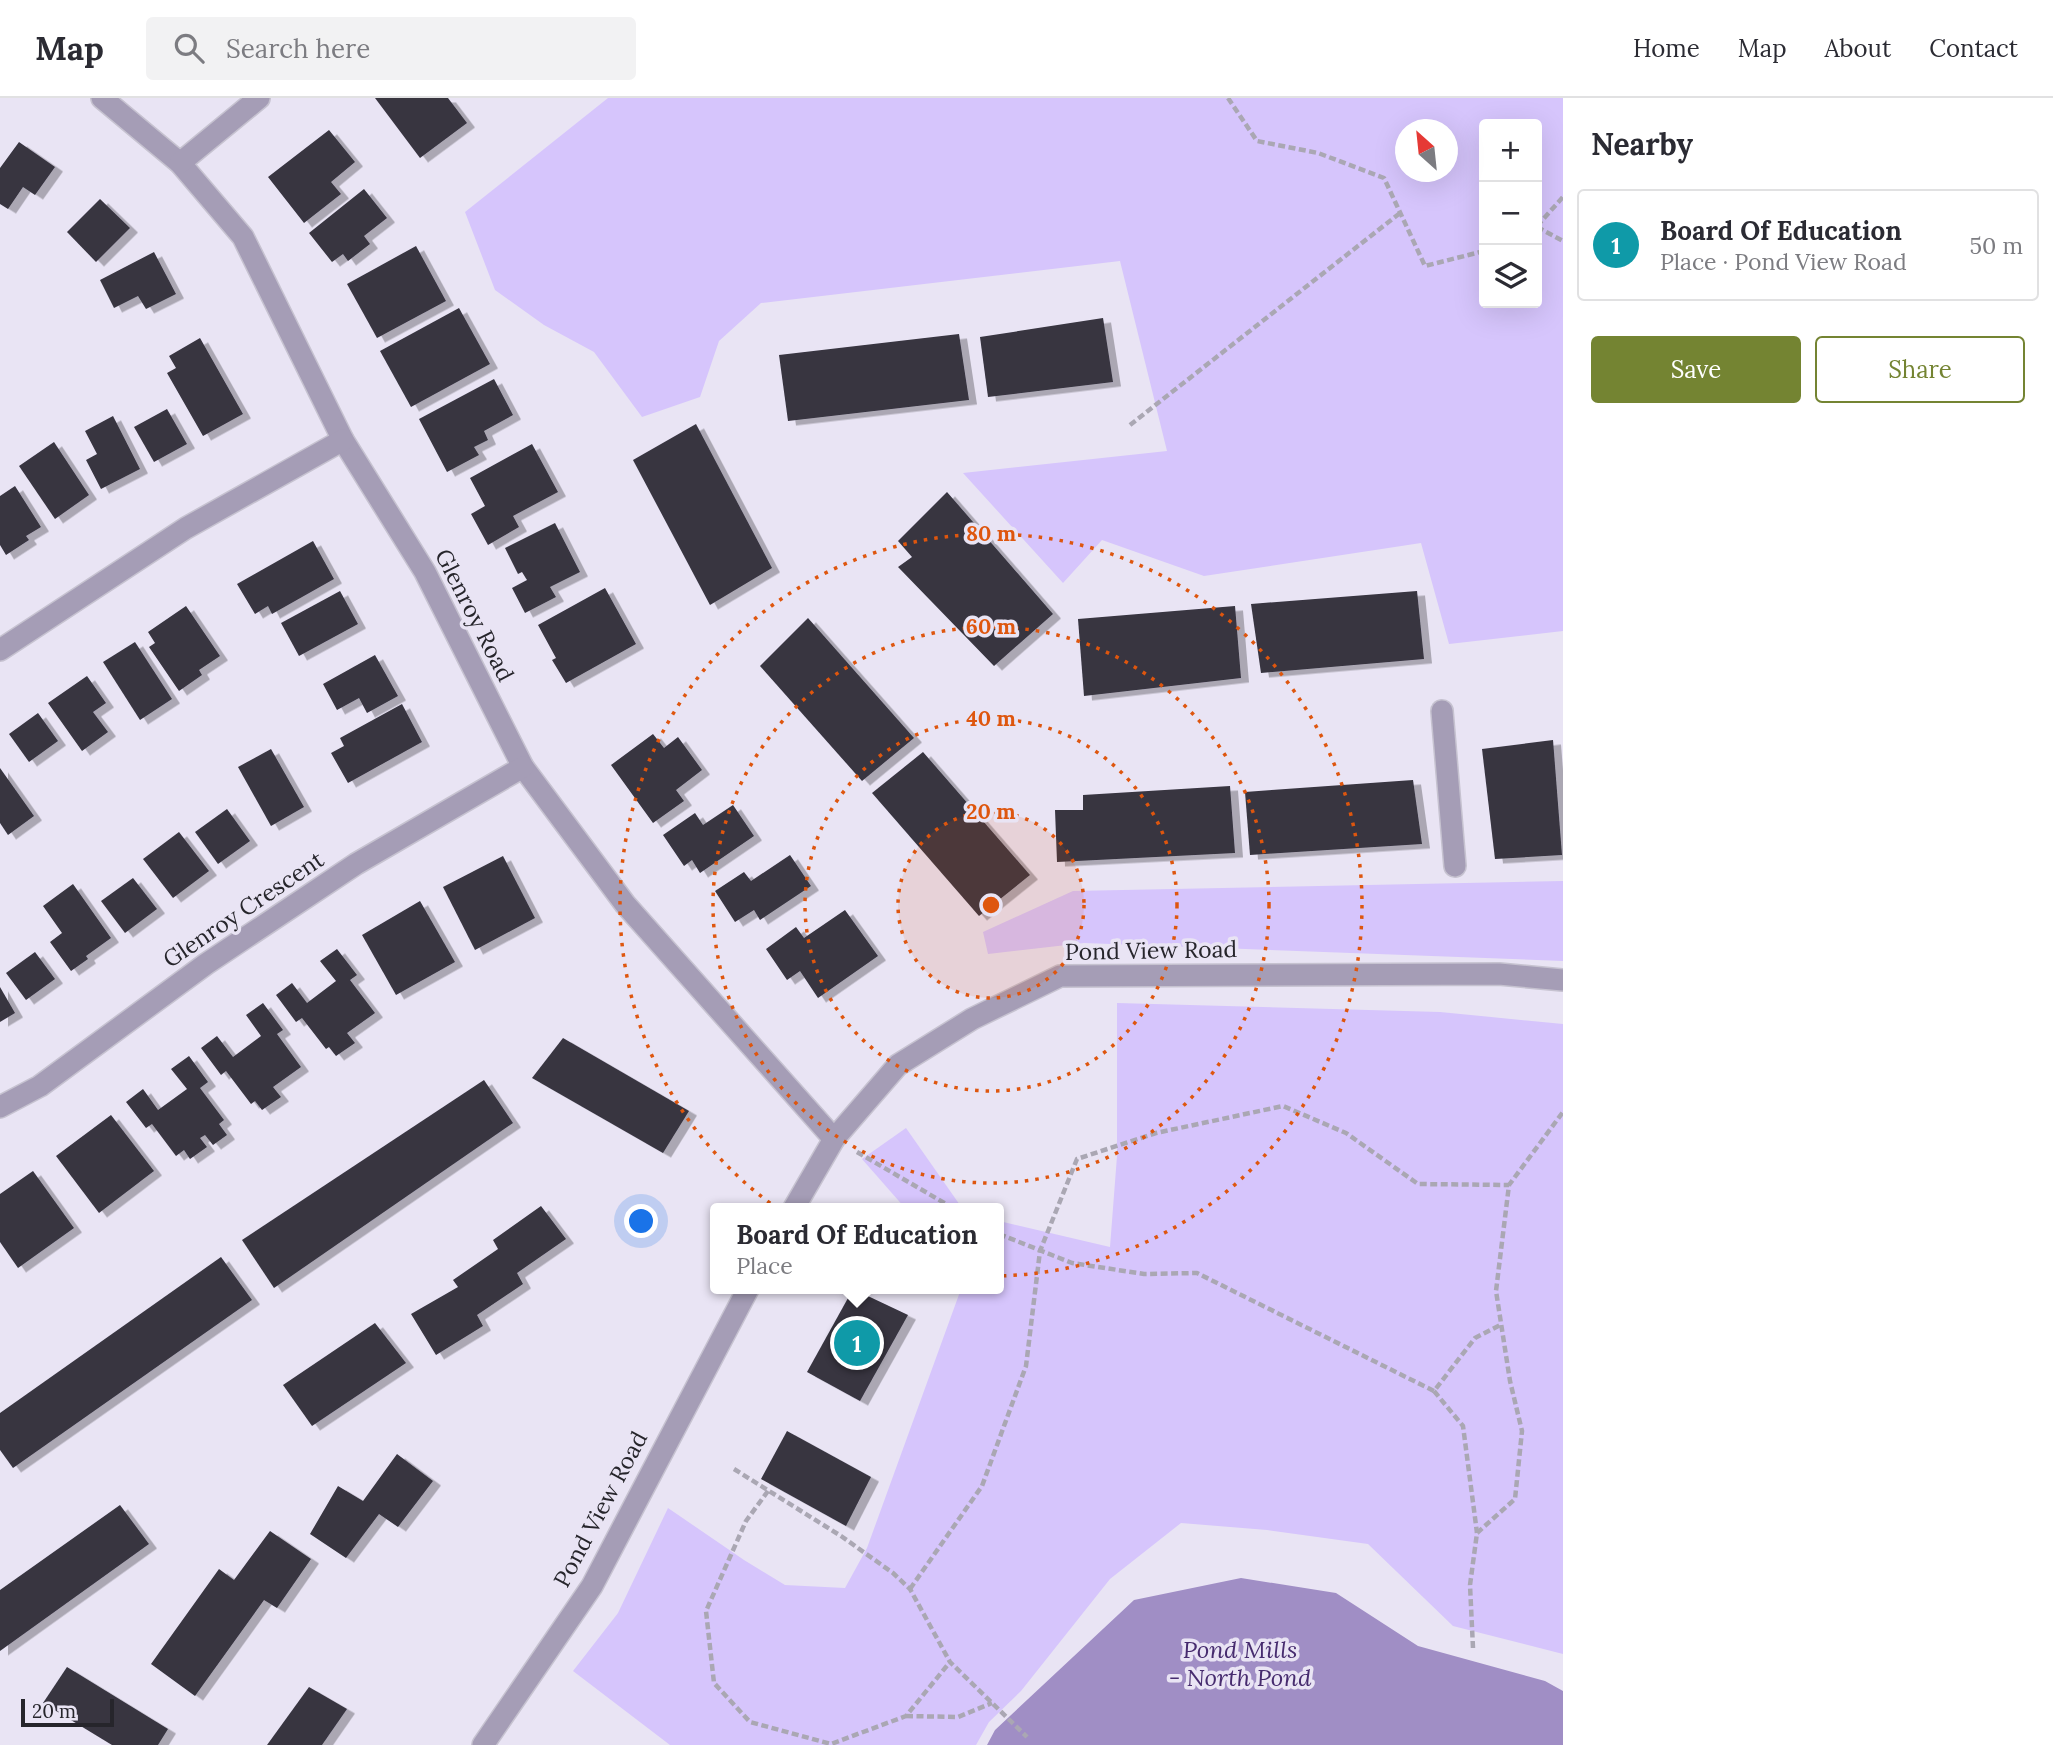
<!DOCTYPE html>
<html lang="en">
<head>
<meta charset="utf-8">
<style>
  body { margin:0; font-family:Lora,serif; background:#f2f2f3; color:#2b2b33 }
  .controls { position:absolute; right:21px; top:21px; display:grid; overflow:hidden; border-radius:7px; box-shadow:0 7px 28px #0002 }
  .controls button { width:63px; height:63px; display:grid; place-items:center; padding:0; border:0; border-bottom:2px solid #e1e1e2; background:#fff; color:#2b2b33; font:35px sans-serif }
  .compass { position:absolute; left:1395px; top:21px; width:63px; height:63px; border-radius:50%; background:#fff; box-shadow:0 7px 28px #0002; rotate:333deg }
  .scale { position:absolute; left:21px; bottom:18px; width:93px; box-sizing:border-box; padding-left:7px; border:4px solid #26252b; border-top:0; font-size:19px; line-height:24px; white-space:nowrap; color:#26252b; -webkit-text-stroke:5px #e9e4f4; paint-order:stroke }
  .you { position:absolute; left:642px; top:1124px; width:24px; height:24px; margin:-18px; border:5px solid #fff; border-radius:50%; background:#1a73e8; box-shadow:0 0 0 10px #1a73e833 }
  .badge { display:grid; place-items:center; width:46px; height:46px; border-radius:50%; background:#748432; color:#fff; font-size:23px; font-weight:700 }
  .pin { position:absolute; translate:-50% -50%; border:4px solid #fff; box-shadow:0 2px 7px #0006 }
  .popup { position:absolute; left:710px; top:1105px; width:294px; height:91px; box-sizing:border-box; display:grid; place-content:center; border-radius:7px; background:#fff; filter:drop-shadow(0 2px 5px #0005); font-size:23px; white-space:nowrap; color:#7c7c81 }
  .popup b { font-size:26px; color:#2b2b33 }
  .popup::after { content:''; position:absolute; left:50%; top:100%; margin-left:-14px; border:14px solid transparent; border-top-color:#fff }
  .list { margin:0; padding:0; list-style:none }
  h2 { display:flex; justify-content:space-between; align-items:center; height:91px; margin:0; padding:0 28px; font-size:30px }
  h2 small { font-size:23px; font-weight:400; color:#7c7c81 }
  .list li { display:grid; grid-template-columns:46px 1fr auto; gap:21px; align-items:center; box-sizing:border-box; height:112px; margin:0 14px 14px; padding:0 14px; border:2px solid #e1e1e2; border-radius:7px }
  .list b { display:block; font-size:26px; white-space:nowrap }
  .list p { margin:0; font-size:23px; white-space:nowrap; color:#7c7c81 }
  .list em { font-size:23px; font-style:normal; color:#7c7c81 }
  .actions { display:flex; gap:14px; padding:21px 28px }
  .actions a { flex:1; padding:16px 0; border:2px solid #748432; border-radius:7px; text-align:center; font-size:24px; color:#748432 }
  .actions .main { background:#748432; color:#fff }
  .icon { flex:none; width:38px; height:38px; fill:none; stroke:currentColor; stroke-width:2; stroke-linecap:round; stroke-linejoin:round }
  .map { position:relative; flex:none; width:1563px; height:1647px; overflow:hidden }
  header { display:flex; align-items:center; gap:42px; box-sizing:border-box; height:98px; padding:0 35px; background:#fff; border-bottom:2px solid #e1e1e2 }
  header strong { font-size:33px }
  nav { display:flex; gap:38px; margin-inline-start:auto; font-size:24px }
  .search { width:490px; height:63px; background:#f2f2f3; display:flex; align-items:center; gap:18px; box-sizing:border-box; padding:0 24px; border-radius:7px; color:#7c7c81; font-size:26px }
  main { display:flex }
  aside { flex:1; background:#fff }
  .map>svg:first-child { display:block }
</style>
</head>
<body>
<header>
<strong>Map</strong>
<div class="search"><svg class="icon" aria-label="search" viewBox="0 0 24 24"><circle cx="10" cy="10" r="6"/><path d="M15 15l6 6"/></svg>Search here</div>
<nav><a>Home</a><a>Map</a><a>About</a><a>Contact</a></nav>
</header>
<main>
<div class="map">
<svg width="1563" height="1647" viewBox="0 0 1563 1647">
  <defs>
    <filter id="shadow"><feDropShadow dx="8" dy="4.5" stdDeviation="0" flood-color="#0004"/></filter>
  </defs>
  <rect width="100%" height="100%" fill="#e9e4f4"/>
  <g fill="#d6c5fc" fill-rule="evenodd">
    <path d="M 608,0 L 1563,0 L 1563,533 L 1449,546 L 1421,445 L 1204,478 L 1102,442 L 1063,485 L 963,375 L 1167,353 L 1120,163 L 761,205 L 719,243 L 700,299 L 642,319 L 594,254 L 544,227 L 495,192 L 465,114 ZM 1537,26 L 1537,205 L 1484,205 L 1484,26 ZM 1406,32 L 1448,32 L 1448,74 L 1406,74 Z"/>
    <polygon points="1563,783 1563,863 1084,845 988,856 983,834 1073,793"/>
    <polygon points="1117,905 1440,914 1563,926 1563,1556 1453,1528 1368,1446 1267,1432 1181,1425 1110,1481 1021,1593 989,1624 976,1647 670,1647 573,1573 618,1515 668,1410 744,1462 785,1487 845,1490 867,1450 961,1191 999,1191 999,1123 1110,1149 1117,1058"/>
    <polygon points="906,1030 962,1110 905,1110 862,1061"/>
  </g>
  <polygon fill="#a08ec5" points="1241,1480 1336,1495 1418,1548 1545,1583 1563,1593 1563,1647 987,1647 995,1632 1134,1502"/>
  <g fill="#373440" filter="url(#shadow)">
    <polygon points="375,0 448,0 467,25 420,60"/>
    <polygon points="329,32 355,64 331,84 341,96 304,125 268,79"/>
    <polygon points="19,44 55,69 35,97 23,89 8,111 0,106 0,70"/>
    <polygon points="364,91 387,120 364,138 370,146 348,163 343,156 332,164 309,135"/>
    <polygon points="100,101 130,130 96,164 67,134"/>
    <polygon points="416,148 446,203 377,240 347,186"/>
    <polygon points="154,154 176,196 146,211 138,198 114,210 100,182"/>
    <polygon points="459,210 490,266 411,309 380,253"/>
    <polygon points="1103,220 1113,284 988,299 980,239"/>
    <polygon points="959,236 969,302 788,323 779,257"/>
    <polygon points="200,240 243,316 203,338 167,275 176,270 169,258"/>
    <polygon points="494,281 513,317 484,333 488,342 474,349 479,357 447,374 419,321"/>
    <polygon points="167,311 187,346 154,364 134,329"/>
    <polygon points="113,318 140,371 101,391 86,362 97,356 85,333"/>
    <polygon points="696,326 772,470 710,507 633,362"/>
    <polygon points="54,344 89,397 55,421 19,368"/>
    <polygon points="532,346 558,394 513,418 519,429 488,447 471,416 485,408 470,380"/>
    <polygon points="15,388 41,429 26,438 29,442 6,457 0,447 0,398"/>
    <polygon points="947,394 1053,516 994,568 898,469 912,459 898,443"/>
    <polygon points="555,425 580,474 550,489 556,499 525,515 512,490 527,482 522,474 518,476 505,450"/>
    <polygon points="313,443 334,481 272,516 268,508 255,516 237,486"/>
    <polygon points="605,490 636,546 566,585 552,562 556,560 538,527"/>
    <polygon points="340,493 358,526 299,558 281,525"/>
    <polygon points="1417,493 1424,561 1261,575 1251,506"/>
    <polygon points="186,508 220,558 199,572 202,577 179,593 149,549 155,545 148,534"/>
    <polygon points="1235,508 1241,580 1084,598 1078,521"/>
    <polygon points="808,520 914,640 862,683 760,568"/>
    <polygon points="135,544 172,601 140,622 103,564"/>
    <polygon points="375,557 398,598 367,615 359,600 337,612 323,586"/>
    <polygon points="87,578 106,605 93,614 108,634 82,653 48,605"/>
    <polygon points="402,606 422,644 348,685 331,655 344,648 340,640"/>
    <polygon points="38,615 58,643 29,664 9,636"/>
    <polygon points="653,636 664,650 678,639 702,672 676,692 684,703 653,725 611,667"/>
    <polygon points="1553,642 1562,757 1495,761 1482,651"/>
    <polygon points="271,651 304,709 271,728 238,669"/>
    <polygon points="923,654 1030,777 979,818 872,695"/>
    <polygon points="0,670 34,718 8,737 0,725"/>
    <polygon points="1413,682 1422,746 1250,757 1245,694"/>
    <polygon points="1230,688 1235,755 1057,764 1055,712 1083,712 1083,697"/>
    <polygon points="733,707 754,738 700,775 692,762 684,768 663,737 695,715 703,727"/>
    <polygon points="227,711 250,743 218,766 195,734"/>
    <polygon points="179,734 209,773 173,800 143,761"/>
    <polygon points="790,757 811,788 760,822 754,812 735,824 715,793 744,774 751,783"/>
    <polygon points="503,758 535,820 475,852 443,789"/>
    <polygon points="133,780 157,811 125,835 101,803"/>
    <polygon points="73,786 111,840 86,858 88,861 71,873 50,844 62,835 43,808"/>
    <polygon points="420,803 455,864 396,897 362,837"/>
    <polygon points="845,812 878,858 818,900 800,873 787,882 766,851 796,829 804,840"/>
    <polygon points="337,851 357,877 350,882 375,915 347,935 355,945 336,958 329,949 326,951 302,920 296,924 276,897 292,885 307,905 336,883 320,863"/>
    <polygon points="35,854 55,881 26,902 6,875"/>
    <polygon points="0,889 15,915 0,924"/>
    <polygon points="263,905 283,932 277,936 301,969 273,989 281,999 262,1012 255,1003 251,1006 226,973 221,977 201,950 217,938 233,959 261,938 246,917"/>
    <polygon points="563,940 689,1013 663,1055 532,980"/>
    <polygon points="189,958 208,984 200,990 224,1022 219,1026 227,1037 213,1047 205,1037 200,1040 207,1049 190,1061 184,1052 176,1058 152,1026 146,1030 126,1004 143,991 158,1012 187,991 171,971"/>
    <polygon points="484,982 513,1025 274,1190 242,1142"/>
    <polygon points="111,1017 154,1073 99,1115 56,1058"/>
    <polygon points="33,1073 74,1130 18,1170 0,1144 0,1096"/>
    <polygon points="541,1108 566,1141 517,1175 523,1186 477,1217 483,1228 436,1257 411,1216 458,1189 453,1182 498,1151 493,1142"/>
    <polygon points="221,1159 252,1202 13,1370 0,1352 0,1315"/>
    <polygon points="853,1191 908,1217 860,1303 807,1274"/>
    <polygon points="375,1225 406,1265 312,1328 283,1287"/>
    <polygon points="787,1333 871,1379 846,1428 761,1381"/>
    <polygon points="397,1356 433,1383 398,1429 379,1416 346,1460 310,1436 338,1388 363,1403"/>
    <polygon points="120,1407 149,1446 0,1553 0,1492"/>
    <polygon points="270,1433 311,1461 277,1510 264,1502 195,1598 151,1566 219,1471 234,1482"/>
    <polygon points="67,1569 168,1631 158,1647 112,1647 43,1605"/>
    <polygon points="309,1589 347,1611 322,1647 267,1647"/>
  </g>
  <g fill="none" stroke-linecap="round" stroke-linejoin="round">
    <g stroke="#c6c2d0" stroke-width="24">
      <g id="minor">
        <polyline points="102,0 180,65 243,139 343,342 425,474 523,669 625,806 834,1041"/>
        <polyline points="180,65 259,0"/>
        <polyline points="0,552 186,430 343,342"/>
        <polyline points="1442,613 1455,768"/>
        <polyline points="0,1009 40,988 206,866 356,766 523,669"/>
        <polyline points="794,1110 834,1041 898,967 972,921 1060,878 1499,876 1563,882"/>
        <polyline points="483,1647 592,1488 748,1191"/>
      </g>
    </g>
    <g stroke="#aaa7b3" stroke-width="4.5" stroke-dasharray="7 3.5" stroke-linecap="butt">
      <polyline points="1228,0 1257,43 1318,55 1384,80 1425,168 1484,153"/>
      <polyline points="1537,128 1563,99"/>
      <polyline points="1537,129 1563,143"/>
      <polyline points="1130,327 1400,115"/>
      <polyline points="857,1054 953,1110"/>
      <polyline points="999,1136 1072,1165 1144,1176 1197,1175 1434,1293 1475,1240 1502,1226"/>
      <polyline points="1434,1293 1463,1328 1477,1435"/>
      <polyline points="734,1371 841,1438 893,1475 910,1491 950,1564 1027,1639"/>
      <polyline points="768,1393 746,1423 706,1513 714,1585 750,1624 831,1646 906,1618 950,1564"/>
      <polyline points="910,1491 982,1388 1026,1268 1040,1153 1077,1061 1156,1035 1283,1008 1346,1035 1418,1086 1509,1087"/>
      <polyline points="1473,1550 1470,1487 1477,1435 1515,1401 1522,1333 1510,1283 1496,1193 1509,1087 1563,1014"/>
      <polyline points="906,1618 958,1619 992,1605"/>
    </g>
    <use href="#minor" stroke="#a59db6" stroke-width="21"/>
  </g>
  <circle cx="991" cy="807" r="93" fill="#de560e" fill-opacity=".12"/>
  <g fill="none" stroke="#de560e" stroke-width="3.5" stroke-dasharray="3.5 7">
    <circle cx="991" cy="807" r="93"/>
    <circle cx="991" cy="807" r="186"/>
    <circle cx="991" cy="807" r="278"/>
    <circle cx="991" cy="807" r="371"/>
  </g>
  <g text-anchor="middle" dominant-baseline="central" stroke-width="7" stroke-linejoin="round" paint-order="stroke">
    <g font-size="23" fill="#26252b" stroke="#e9e4f4">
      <text transform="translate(475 517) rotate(63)">Glenroy Road</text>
      <text transform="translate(243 811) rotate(-34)">Glenroy Crescent</text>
      <text transform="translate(1151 852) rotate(-1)">Pond View Road</text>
      <text transform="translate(600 1411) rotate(-62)">Pond View Road</text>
    </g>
    <g font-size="24" font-style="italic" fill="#472c6f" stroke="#e9e4f4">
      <text x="1240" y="1551">Pond Mills<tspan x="1240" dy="28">- North Pond</tspan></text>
    </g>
  </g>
  <circle cx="991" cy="807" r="10" fill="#de560e" stroke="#e9e4f4" stroke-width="3.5"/>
  <g font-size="21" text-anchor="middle" font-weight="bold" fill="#de560e" stroke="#e9e4f4" stroke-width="7" stroke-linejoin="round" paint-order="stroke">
    <text x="991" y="443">80 m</text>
    <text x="991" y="536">60 m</text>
    <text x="991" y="628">40 m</text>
    <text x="991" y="721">20 m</text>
  </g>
</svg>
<div class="controls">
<button>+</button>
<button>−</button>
<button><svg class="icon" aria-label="layers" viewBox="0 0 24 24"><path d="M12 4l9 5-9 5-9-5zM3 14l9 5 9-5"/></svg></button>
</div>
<svg class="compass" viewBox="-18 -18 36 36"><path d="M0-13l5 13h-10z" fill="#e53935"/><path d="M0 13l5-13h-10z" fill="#7c7c81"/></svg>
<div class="scale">20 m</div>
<div class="you"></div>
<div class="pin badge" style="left:857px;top:1245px;background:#0f9aa8">1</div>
<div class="popup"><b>Board Of Education</b>Place</div>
</div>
<aside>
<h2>Nearby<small></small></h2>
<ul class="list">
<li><span class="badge" style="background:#0f9aa8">1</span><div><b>Board Of Education</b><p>Place · Pond View Road</p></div><em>50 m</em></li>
</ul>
<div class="actions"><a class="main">Save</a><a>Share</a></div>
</aside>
</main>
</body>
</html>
